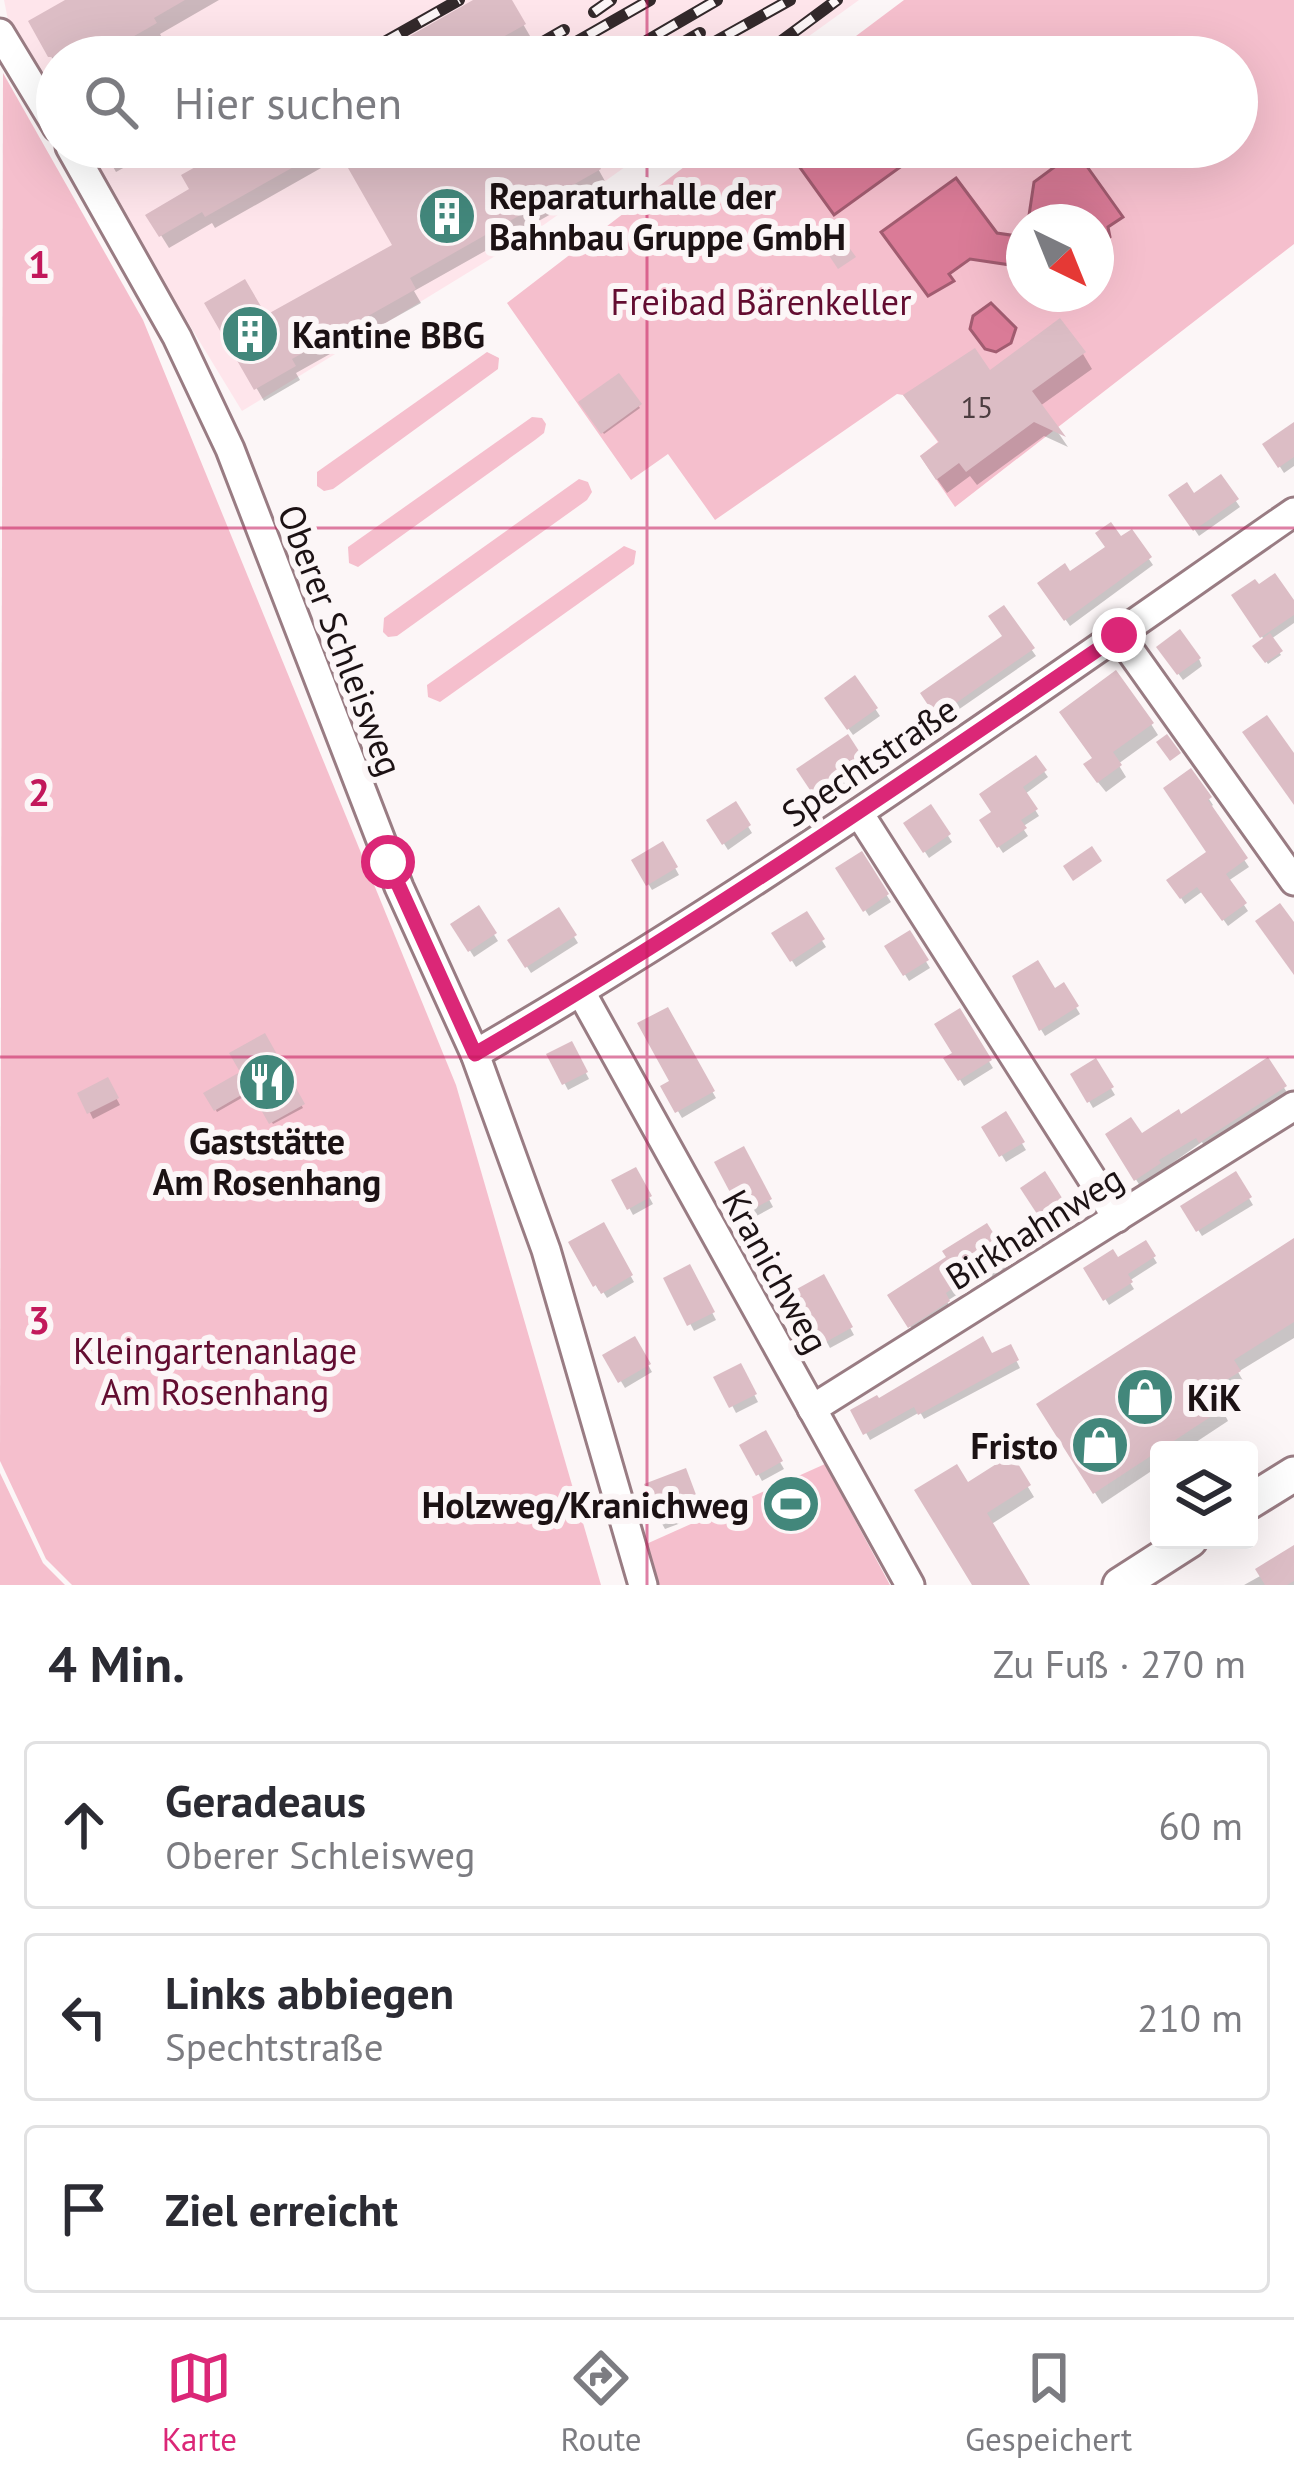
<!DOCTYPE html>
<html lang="de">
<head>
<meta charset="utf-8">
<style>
  body { margin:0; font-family:"PT Sans",sans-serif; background:#f7f7f7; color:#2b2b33 }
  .controls { position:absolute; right:36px; bottom:36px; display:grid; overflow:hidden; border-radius:12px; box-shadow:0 12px 48px #0002 }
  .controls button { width:108px; height:108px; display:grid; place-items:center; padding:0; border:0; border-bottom:3px solid #e1e1e2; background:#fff; color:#2b2b33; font:60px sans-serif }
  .compass { position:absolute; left:1006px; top:204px; width:108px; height:108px; border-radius:50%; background:#fff; box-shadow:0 12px 48px #0002; rotate:137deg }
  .stop { position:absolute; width:36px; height:36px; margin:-27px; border:9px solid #db2777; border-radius:50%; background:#fff }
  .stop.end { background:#db2777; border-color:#fff; box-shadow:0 3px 12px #0008 }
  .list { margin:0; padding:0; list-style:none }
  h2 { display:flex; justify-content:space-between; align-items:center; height:156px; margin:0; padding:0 48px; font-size:51px }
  h2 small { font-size:39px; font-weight:400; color:#7c7c81 }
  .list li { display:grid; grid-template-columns:78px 1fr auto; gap:36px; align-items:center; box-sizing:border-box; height:168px; margin:0 24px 24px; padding:0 24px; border:3px solid #e1e1e2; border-radius:12px }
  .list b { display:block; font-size:45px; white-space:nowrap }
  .list p { margin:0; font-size:39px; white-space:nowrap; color:#7c7c81 }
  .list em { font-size:39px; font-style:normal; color:#7c7c81 }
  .icon { flex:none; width:66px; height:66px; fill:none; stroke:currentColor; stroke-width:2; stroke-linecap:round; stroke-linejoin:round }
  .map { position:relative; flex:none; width:1294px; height:1585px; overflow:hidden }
  .search { position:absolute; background:#fff; box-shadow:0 12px 48px #0002; left:36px; right:36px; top:36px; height:132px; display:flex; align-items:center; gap:30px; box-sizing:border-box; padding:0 42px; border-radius:66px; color:#7c7c81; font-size:45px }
  .sheet { height:732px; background:#fff }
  nav { display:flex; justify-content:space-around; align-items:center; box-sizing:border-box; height:168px; border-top:3px solid #e1e1e2; background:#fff; font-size:33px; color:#7c7c81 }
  nav a { display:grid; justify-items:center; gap:6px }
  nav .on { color:#db2777 }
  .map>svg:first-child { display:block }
</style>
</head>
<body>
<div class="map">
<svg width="1294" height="1585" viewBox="0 0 1294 1585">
  <rect width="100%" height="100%" fill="#fcf6f7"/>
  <g fill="#fee5eb">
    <polygon points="4,0 859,0 780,57 57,57 57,107 10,30"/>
    <polygon points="81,147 653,147 531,234 242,411"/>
  </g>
  <g fill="#f5bfcd" fill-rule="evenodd">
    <path d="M 904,0 L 1294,0 L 1294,244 L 955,507 L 920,456 L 938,442 L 903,395 L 897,394 L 715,520 L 668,454 L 631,480 L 507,303 L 710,147 L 1237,147 L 1237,57 L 828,57 ZM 1024,222 L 1096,222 L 1096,294 L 1024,294 Z"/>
    <polygon points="3,73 143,320 456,1085 601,1585 72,1585 46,1559 0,1461"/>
    <polygon points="487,352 499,358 498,369 333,489 324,491 317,486 317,472"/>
    <polygon points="532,417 542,418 546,424 544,433 535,440 358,567 349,563 348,547"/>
    <polygon points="579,479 588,482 592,492 587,500 397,636 388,637 383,632 384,618"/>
    <polygon points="624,546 636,551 634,564 440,702 428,697 427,685"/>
    <polygon points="825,1464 890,1585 659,1585 644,1545"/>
    <polygon points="0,1473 43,1563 65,1585 0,1585"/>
  </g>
  <g fill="#da7b97" stroke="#a15c70" stroke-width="3">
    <polygon points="794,147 928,147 834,215 788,151"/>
    <polygon points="1076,151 1123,217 1108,227 1110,237 1096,248 1096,222 1028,222 1034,182"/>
    <polygon points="956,178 997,233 1024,237 1024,267 970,259 949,274 954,281 928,296 881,232"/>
    <polygon points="991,303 1016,328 1011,343 996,352 985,349 970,329 973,316"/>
  </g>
  <g fill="#0003">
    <polygon points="71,0 219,0 160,34 163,39 131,57 57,57 57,67 32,22"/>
    <polygon points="479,0 509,0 530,36 493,57 402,57"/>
    <polygon points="102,147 159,147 159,148 116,172"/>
    <polygon points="216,147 366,147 380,171 423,147 586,147 606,183 414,291 421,303 296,373 300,380 264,401 208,304 265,319 396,246 344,155 215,228 212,223 169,248 149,216 193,190 221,156"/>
    <polygon points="1083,354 1092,369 1040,406 1068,447 1044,436 977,485 970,476 947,493 932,472 941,444 989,374"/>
    <polygon points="618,377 640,408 604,434 582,403"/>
    <polygon points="1294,435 1294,466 1284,473 1266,445"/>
    <polygon points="1220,478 1240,507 1199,536 1172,496 1193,497"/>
    <polygon points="1131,533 1153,565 1070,626 1041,584 1069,575"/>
    <polygon points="1235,596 1294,606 1294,623 1271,639 1281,655 1268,664 1256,646 1265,641"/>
    <polygon points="1003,609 1036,656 942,721 924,694 1006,637"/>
    <polygon points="1164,654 1199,659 1202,666 1183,680"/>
    <polygon points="855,679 880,716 853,735 832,705"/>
    <polygon points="1151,724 1158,735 1118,764 1126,777 1106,792 1093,776 1095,759"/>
    <polygon points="847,739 868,770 820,801 800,770"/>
    <polygon points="1035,759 1048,777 1025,794 1039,816 1022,827 1028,836 1003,853 982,821 995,813"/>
    <polygon points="1191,772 1213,805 1209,808 1249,867 1228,881 1248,911 1228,926 1203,891 1185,904 1170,881 1209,853"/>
    <polygon points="735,805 752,833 728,850 710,821"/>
    <polygon points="930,808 952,842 929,858 907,824"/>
    <polygon points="662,845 679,875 652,890 635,861"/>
    <polygon points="861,855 891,902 869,916 839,869"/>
    <polygon points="478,909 498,941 474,957 454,925"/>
    <polygon points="558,911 578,943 531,973 511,941"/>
    <polygon points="806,915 826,947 796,967 775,934"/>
    <polygon points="909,934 930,968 909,981 888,947"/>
    <polygon points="1063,986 1080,1014 1045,1036 1028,1008"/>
    <polygon points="666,1011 716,1098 682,1118 664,1087 673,1082"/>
    <polygon points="959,1012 993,1068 964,1086 947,1059 956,1054"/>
    <polygon points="263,1037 303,1108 273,1124 254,1091 217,1112 207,1094 244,1073"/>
    <polygon points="571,1045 589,1079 568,1090 550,1055"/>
    <polygon points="1267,1061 1288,1094 1205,1148 1202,1142 1140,1186 1109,1135 1141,1137 1180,1118"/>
    <polygon points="1095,1062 1115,1095 1093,1108 1074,1075"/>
    <polygon points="107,1081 120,1105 93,1119 81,1094"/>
    <polygon points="1005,1116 1026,1150 1006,1162 985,1128"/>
    <polygon points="743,1150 773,1207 749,1220 718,1163"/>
    <polygon points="635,1171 653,1204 633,1215 615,1181"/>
    <polygon points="1235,1175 1253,1205 1202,1236 1184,1207"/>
    <polygon points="1044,1176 1065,1209 1045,1222 1024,1189"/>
    <polygon points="603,1226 634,1282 607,1298 602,1290 599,1291 572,1243"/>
    <polygon points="986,1228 1012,1269 992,1282 988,1275 947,1301 951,1309 914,1332 891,1296 950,1259"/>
    <polygon points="1294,1243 1294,1338 1238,1372 1245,1384 1225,1397 1234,1413 1226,1417 1228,1421 1184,1450 1159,1450 1159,1466 1102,1504 1040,1405"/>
    <polygon points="1145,1244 1157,1263 1129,1281 1134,1289 1109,1305 1087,1269 1117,1262"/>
    <polygon points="689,1268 716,1320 694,1331 667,1279"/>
    <polygon points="823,1278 854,1335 830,1348 799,1291"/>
    <polygon points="634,1340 652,1372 625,1388 606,1356"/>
    <polygon points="1010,1348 1020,1368 924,1419 920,1412 870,1440 854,1411"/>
    <polygon points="740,1367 758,1402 736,1413 718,1378"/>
    <polygon points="764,1434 784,1469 762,1481 743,1446"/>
    <polygon points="1011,1459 1034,1497 990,1525 1027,1585 975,1585 967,1486"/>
    <polygon points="689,1478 702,1515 665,1529 661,1522"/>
    <polygon points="1294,1549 1294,1585 1244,1585 1262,1575"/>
  </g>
  <g fill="#dcbdc5">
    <polygon points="65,0 185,0 154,18 157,23 108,51 111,57 48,57 28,21"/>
    <polygon points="473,0 512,0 526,24 468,57 373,57"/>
    <polygon points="231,147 329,147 205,217 202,212 159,237 145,215 189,189 181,175"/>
    <polygon points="336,147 370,147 381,167 417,147 589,147 601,169 410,278 416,289 292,359 296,366 254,390 204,303 245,279 266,315 392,245"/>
    <polygon points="843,239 856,257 838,269 826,251"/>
    <polygon points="1060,318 1086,352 1032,391 1066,437 1034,422 966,472 959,463 936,480 920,456 939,442 903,395 975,348 990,370"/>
    <polygon points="619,373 642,404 601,434 578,402"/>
    <polygon points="1294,422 1294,457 1278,468 1262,444"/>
    <polygon points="1221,474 1239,499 1193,531 1168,495 1187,482 1194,493"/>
    <polygon points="1111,522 1121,536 1132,529 1152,557 1064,621 1037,583 1065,563 1070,571 1105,547 1095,533"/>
    <polygon points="1275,573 1294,600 1294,615 1260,638 1231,595 1255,579 1259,584"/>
    <polygon points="1004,605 1035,648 936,717 920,693 1002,636 988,616"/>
    <polygon points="1180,629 1201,658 1177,675 1156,647"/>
    <polygon points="1270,633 1283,651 1265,663 1252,646"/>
    <polygon points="1116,670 1154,723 1113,752 1122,765 1097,783 1083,764 1092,758 1059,712"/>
    <polygon points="855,675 878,708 847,730 824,698"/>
    <polygon points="1267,715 1294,753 1294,805 1242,732"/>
    <polygon points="848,734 866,762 814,796 796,769"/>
    <polygon points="1167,734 1181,753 1170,761 1156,742"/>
    <polygon points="1036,755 1047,770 1023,787 1038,809 1021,820 1027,828 997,848 979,820 991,812 979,794"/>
    <polygon points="1191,768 1212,797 1208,800 1248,858 1226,874 1247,903 1222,921 1197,887 1180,899 1166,880 1206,852 1163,788"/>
    <polygon points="736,801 751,825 722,845 706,820"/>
    <polygon points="931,804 951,834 923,853 903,823"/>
    <polygon points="663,841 678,867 646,886 631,860"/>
    <polygon points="1092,846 1102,861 1073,881 1063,866"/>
    <polygon points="862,851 889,894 863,912 835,868"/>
    <polygon points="1280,903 1294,922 1294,975 1255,921"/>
    <polygon points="479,905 497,933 468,952 450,924"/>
    <polygon points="559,907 577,935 525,968 507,940"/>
    <polygon points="807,911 825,939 790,962 771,933"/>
    <polygon points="910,930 929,960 903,976 884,946"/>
    <polygon points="1038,960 1055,988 1064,982 1079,1006 1039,1031 1012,976"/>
    <polygon points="668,1007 715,1091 675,1113 660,1086 669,1081 637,1023"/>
    <polygon points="960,1008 992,1060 958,1081 943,1058 952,1053 934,1024"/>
    <polygon points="265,1033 305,1104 269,1124 250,1090 214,1111 203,1093 240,1072 229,1053"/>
    <polygon points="572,1041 588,1072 562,1085 546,1054"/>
    <polygon points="1268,1057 1287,1086 1199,1143 1196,1138 1159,1160 1161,1163 1134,1181 1105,1134 1131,1117 1142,1133 1179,1109 1181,1114"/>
    <polygon points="1096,1058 1114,1087 1087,1103 1070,1074"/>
    <polygon points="108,1077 119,1098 87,1114 77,1093"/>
    <polygon points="1006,1111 1025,1142 999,1157 981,1127"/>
    <polygon points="744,1146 772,1199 742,1215 714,1162"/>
    <polygon points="636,1167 652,1196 627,1210 611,1180"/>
    <polygon points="1045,1171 1064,1201 1039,1217 1020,1188"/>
    <polygon points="1236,1171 1252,1197 1196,1232 1180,1206"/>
    <polygon points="604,1222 633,1275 601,1294 596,1285 593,1287 568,1242"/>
    <polygon points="987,1223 1011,1261 986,1277 982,1270 962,1282 946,1293 950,1301 908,1328 887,1295 946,1257 942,1251"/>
    <polygon points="1294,1238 1294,1322 1234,1360 1241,1371 1220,1384 1230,1400 1221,1404 1224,1408 1093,1494 1036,1404"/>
    <polygon points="1146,1240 1156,1256 1128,1274 1133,1282 1103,1301 1083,1268 1113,1249 1118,1257"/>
    <polygon points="690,1264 715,1312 687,1326 663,1278"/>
    <polygon points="824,1274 853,1327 824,1343 795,1290"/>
    <polygon points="635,1336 651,1364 618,1383 602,1355"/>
    <polygon points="983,1336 992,1353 1011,1344 1019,1360 918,1415 914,1407 863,1435 850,1410 877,1395 879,1398"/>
    <polygon points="741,1363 757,1394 729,1408 713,1377"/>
    <polygon points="766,1430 783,1461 756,1476 739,1445"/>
    <polygon points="1012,1454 1031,1485 987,1513 1030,1585 972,1585 914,1490 957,1464 968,1482"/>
    <polygon points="686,1468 701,1508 659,1523 644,1484"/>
    <polygon points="1294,1545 1294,1581 1287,1585 1265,1585 1255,1569"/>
  </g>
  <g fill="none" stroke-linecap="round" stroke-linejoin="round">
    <g stroke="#997c83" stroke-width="33">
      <g id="minor">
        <polyline points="0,33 57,127"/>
        <polyline points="70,147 177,337 230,449 399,887 475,1054 546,1250 643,1585"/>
        <polyline points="1119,635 1294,881"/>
        <polyline points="859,813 1117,1218"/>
        <polyline points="581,992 910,1585"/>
        <path d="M 475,1054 C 758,890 1025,699 1294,512"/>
        <polyline points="812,1409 1294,1106"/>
      </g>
    </g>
    <g stroke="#997c83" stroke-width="39">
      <g id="tertiary">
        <polyline points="1249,1502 1294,1474"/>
        <polyline points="1120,1585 1190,1540"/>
      </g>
    </g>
    <use href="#minor" stroke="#fff" stroke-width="27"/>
    <use href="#tertiary" stroke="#fff" stroke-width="33"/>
    <g stroke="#33292b" stroke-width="12">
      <g id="rail">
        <polyline points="594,12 611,0"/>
        <polyline points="381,44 459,0"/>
        <polyline points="517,57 564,30"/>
        <polyline points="550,57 650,0"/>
        <polyline points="619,57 717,0"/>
        <polyline points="658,57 700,33"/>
        <polyline points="688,57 790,0"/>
        <polyline points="760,57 837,0"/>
        <polyline points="595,152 605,147"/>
      </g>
    </g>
    <use href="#rail" stroke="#fcf6f7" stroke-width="8" stroke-dasharray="22" stroke-linecap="butt"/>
  </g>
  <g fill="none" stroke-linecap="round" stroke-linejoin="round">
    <path stroke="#db2777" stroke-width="15" d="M 388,862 L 475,1054 C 696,925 907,780 1119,635"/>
  </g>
  <path fill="none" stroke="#c2185b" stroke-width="3" stroke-opacity="0.55" d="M 647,0 L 647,57M 647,147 L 647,1585M 0,528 L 1294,528M 0,1057 L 1294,1057"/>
  <defs>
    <g id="building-disc" transform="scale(3)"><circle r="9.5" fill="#42877b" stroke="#fcf6f7"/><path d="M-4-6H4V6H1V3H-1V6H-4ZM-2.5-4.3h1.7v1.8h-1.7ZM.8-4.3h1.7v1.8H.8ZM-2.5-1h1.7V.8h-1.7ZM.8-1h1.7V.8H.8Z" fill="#fff"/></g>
    <g id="restaurant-disc" transform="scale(3)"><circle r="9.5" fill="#42877b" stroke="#fcf6f7"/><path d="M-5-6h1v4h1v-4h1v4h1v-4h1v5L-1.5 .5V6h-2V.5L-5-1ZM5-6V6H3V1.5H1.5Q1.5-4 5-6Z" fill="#fff"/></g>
    <g id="shop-disc" transform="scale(3)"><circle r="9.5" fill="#42877b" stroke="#fcf6f7"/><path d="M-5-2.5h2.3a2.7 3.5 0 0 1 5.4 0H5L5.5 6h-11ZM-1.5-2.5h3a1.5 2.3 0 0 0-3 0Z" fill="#fff"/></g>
    <g id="stadium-disc" transform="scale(3)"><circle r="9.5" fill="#42877b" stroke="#fcf6f7"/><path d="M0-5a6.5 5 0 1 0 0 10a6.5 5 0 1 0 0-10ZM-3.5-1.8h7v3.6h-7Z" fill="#fff"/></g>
  </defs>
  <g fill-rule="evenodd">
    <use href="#building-disc" x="447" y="216"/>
    <use href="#building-disc" x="250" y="334"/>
    <use href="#restaurant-disc" x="267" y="1082"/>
    <use href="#shop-disc" x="1145" y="1397"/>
    <use href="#shop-disc" x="1100" y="1445"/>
    <use href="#stadium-disc" x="791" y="1504"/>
  </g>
  <g text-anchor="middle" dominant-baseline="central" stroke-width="12" stroke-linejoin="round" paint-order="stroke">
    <g font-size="30" fill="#4c3d40">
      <text x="977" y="406">15</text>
    </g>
    <g font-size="36" font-weight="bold" fill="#1c1214" stroke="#fcf6f7" text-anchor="start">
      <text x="489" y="195">Reparaturhalle der<tspan x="489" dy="41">Bahnbau Gruppe GmbH</tspan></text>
      <text x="292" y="334">Kantine BBG</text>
      <text x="267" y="1140" text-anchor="middle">Gaststätte<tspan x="267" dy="41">Am Rosenhang</tspan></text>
      <text x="1187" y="1397">KiK</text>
      <text x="1058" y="1445" text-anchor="end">Fristo</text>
      <text x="749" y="1504" text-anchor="end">Holzweg/Kranichweg</text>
    </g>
    <g font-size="36" fill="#630d31" stroke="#fcf6f7">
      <text x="761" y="301">Freibad Bärenkeller</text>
      <text x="215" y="1350">Kleingartenanlage<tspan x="215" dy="41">Am Rosenhang</tspan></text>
    </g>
    <g font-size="36" fill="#1c1214" stroke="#fcf6f7">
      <text transform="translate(341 640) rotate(69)">Oberer Schleisweg</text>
      <text transform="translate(869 761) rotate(-34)">Spechtstraße</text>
      <text transform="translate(1034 1227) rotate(-32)">Birkhahnweg</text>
      <text transform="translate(776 1271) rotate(61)">Kranichweg</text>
    </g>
  </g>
  <g font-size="39" text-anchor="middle" font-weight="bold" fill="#c2185b" stroke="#fcf6f7" stroke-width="12" stroke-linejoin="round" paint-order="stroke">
    <text x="39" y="278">1</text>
    <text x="39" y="806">2</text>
    <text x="39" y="1334">3</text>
  </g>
</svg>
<div class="controls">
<button><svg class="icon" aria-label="layers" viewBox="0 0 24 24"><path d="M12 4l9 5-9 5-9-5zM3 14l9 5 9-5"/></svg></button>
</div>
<svg class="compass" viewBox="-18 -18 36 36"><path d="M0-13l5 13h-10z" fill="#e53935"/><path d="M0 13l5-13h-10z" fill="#7c7c81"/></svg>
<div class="stop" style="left:388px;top:862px"></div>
<div class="stop end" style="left:1119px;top:635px"></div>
<div class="search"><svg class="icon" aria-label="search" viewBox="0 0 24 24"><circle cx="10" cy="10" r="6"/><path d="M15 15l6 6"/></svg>Hier suchen</div>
</div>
<section class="sheet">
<h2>4 Min.<small>Zu Fuß · 270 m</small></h2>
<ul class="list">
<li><svg class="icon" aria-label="ahead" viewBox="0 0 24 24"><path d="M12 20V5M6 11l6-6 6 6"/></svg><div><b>Geradeaus</b><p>Oberer Schleisweg</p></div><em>60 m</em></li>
<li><svg class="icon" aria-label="left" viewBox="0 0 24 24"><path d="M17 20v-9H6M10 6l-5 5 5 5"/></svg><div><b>Links abbiegen</b><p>Spechtstraße</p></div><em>210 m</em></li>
<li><svg class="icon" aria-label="arrive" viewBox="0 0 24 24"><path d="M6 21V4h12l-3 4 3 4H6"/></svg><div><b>Ziel erreicht</b></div></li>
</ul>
</section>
<nav>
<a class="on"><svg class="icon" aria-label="map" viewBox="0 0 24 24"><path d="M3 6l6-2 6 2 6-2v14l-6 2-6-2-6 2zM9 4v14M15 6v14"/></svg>Karte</a>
<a><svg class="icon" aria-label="directions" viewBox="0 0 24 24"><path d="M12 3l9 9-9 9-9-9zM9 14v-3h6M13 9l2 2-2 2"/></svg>Route</a>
<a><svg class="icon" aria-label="saved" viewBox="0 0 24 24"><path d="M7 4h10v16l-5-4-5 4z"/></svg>Gespeichert</a>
</nav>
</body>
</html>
